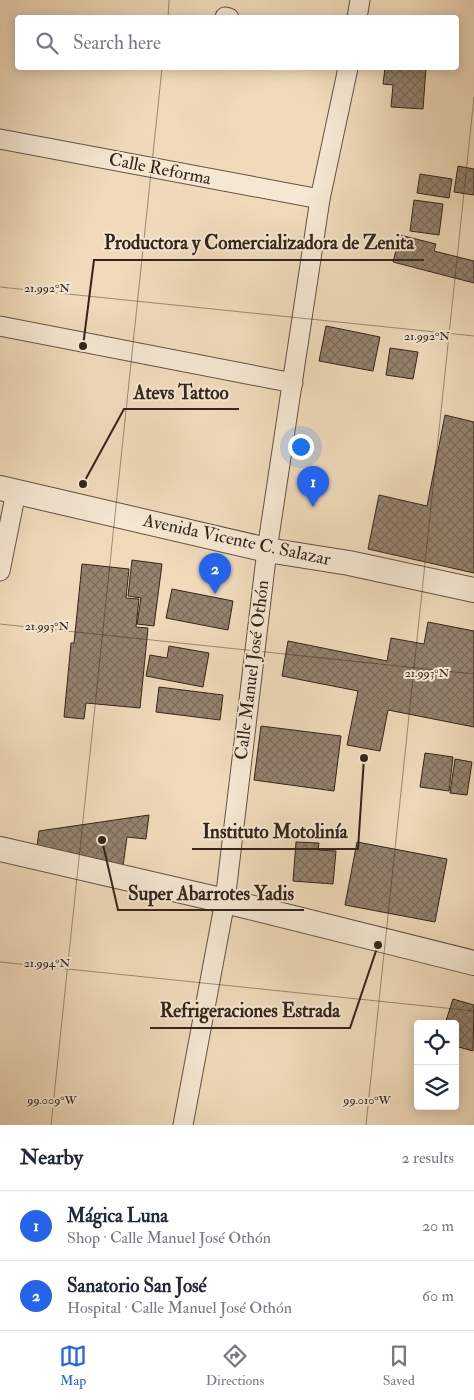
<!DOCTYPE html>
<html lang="en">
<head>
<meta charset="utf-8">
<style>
  body { margin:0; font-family:"IM FELL Double Pica",serif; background:#f2f2f3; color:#1f2937 }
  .controls { position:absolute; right:15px; bottom:15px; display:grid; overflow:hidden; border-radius:5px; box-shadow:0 2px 12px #0003 }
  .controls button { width:45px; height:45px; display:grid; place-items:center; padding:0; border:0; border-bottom:1px solid #e0e1e3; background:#fff; color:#1f2937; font:25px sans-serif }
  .you { position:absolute; left:300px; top:446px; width:18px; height:18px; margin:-12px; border:4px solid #fff; border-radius:50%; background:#1a73e8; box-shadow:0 0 0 8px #1a73e833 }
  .badge { display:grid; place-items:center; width:32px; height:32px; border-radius:50%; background:#2563eb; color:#fff; font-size:16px; font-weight:700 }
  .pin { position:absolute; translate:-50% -41px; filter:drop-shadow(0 1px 2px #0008) }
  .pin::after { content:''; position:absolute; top:26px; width:18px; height:15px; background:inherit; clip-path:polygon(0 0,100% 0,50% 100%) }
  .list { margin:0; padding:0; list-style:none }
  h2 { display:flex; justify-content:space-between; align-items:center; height:65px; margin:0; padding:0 20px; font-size:21px }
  h2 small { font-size:16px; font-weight:400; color:#747a83 }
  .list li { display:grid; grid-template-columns:32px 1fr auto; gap:15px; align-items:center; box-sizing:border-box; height:70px; padding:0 20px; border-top:1px solid #e0e1e3 }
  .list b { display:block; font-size:19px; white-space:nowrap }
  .list p { margin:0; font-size:16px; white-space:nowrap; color:#747a83 }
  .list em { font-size:16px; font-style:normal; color:#747a83 }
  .icon { flex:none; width:28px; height:28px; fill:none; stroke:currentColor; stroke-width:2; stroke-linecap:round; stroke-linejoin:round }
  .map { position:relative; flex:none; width:474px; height:1125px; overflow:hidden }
  .search { position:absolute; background:#fff; box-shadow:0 2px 12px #0003; left:15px; right:15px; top:15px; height:55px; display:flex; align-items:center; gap:12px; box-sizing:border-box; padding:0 18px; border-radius:5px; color:#747a83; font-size:19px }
  .sheet { height:205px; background:#fff }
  nav { display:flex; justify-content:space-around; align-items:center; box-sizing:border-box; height:70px; border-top:1px solid #e0e1e3; background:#fff; font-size:14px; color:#747a83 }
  nav a { display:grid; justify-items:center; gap:2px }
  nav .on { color:#2563eb }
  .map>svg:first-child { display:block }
</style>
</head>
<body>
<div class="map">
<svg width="474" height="1125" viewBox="0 0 474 1125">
  <defs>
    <pattern id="building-cross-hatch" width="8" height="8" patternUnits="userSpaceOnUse" patternTransform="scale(1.25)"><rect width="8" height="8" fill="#95836e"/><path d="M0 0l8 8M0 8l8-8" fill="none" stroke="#7a6b5a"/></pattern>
  </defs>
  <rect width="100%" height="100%" fill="#f0daba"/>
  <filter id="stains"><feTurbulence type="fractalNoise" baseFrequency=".004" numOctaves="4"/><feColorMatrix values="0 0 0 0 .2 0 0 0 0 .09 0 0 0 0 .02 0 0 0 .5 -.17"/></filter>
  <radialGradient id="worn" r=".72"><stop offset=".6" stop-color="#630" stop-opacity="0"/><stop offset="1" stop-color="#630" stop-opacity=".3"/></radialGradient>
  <g fill="url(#building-cross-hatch)" stroke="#33251b">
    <polygon points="385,68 426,68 423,109 391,107 393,85 383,84"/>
    <polygon points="458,166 474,169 474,195 454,192"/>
    <polygon points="420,174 452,179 449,198 417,193"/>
    <polygon points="414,200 443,204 439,235 410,231"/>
    <polygon points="400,235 436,244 434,251 474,261 474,283 393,262"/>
    <polygon points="326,326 380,337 373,371 319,361"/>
    <polygon points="390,348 418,352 413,379 386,375"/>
    <polygon points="445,415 474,422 474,573 368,549 379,495 427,506"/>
    <polygon points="132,560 162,564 154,626 137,624 141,598 128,596"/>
    <polygon points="82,564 129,569 126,598 139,599 136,627 148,628 140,708 86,703 84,719 64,717 71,643 74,643"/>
    <polygon points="172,589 233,601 228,630 166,618"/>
    <polygon points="428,622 474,631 474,727 388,710 380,751 347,745 358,691 282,676 288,641 387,661 391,638 424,644"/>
    <polygon points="169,646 209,653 203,687 146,676 150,655 167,658"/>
    <polygon points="159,687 223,695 220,720 156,712"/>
    <polygon points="261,726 341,736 334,791 254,780"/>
    <polygon points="425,753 453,757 449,791 420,787"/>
    <polygon points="455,759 472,762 467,795 450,793"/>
    <polygon points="149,815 146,839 127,837 123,866 36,855 39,831"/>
    <polygon points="296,842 319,843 318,850 336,851 333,884 293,881"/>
    <polygon points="357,842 447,859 435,922 345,905"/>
    <polygon points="453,999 474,1005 473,1051 455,1046 455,1024 445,1024"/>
  </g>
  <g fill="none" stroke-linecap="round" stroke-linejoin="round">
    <g stroke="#625243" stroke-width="21">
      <g id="minor">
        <polyline points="225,17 229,18"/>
        <polyline points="357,18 360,0"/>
        <polyline points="0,139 320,199"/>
        <polyline points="0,326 293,383"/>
        <polyline points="0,571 16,492"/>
        <polyline points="183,1125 225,901 267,550 320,199 348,68"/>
      </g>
    </g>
    <g stroke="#625243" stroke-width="26">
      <g id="tertiary">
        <polyline points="0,488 267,550 349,563 474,590"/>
        <polyline points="0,849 225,901 474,963"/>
      </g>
    </g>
    <use href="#minor" stroke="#f5e7d2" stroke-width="19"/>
    <use href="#tertiary" stroke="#f5e7d2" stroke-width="24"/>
  </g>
  <path fill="none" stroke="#33251b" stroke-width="1" stroke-opacity="0.45" d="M 168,18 L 169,0M 0,287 L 474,336M 0,624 L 474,674M 0,962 L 474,1011M 51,1125 L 162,68M 366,1125 L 474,97"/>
  <g text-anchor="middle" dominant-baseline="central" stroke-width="4" stroke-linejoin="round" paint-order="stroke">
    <g font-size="18" fill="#33251b" stroke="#f5e7d2">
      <text transform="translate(160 169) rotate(11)">Calle Reforma</text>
      <text transform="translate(237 540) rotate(12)">Avenida Vicente C. Salazar</text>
      <text transform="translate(252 670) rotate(-83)">Calle Manuel José Othón</text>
    </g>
  </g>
  <g font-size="12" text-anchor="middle" fill="#33251b" stroke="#f5e7d2" stroke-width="4" stroke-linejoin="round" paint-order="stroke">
    <text x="47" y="292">21.992°N</text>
    <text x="427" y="340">21.992°N</text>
    <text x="47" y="630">21.993°N</text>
    <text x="427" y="677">21.993°N</text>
    <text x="47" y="967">21.994°N</text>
    <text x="52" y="1104">99.009°W</text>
    <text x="367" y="1104">99.010°W</text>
  </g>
  <path fill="none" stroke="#33251b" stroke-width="2" d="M83 346L94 260H424M83 484L124 409H239M364 758L358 849H192M102 840L118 910H304M378 945L350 1028H150"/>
  <g fill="#33251b" stroke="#f5e7d2" stroke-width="2">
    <circle cx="83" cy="346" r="5"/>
    <circle cx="83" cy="484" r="5"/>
    <circle cx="364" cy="758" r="5"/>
    <circle cx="102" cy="840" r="5"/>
    <circle cx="378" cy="945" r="5"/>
  </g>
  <g font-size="19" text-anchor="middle" font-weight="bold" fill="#33251b" stroke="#f5e7d2" stroke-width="4" stroke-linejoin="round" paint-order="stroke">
    <text x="259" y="249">Productora y Comercializadora de Zenita</text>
    <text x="181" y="399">Atevs Tattoo</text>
    <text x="275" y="838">Instituto Motolinía</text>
    <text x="211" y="900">Super Abarrotes Yadis</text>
    <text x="250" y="1017">Refrigeraciones Estrada</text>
  </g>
  <rect width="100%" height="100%" filter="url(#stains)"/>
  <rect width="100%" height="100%" fill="url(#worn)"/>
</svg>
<div class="controls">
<button><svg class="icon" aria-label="locate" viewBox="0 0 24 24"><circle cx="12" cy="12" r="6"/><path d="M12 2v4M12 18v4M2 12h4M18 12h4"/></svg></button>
<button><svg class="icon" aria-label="layers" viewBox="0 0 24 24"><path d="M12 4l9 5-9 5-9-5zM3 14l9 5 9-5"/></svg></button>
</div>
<div class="you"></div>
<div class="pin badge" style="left:313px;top:507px">1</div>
<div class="pin badge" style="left:215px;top:594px">2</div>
<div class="search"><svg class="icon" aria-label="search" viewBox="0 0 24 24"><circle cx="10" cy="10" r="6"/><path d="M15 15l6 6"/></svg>Search here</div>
</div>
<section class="sheet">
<h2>Nearby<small>2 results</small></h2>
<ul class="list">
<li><span class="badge">1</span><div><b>Mágica Luna</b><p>Shop · Calle Manuel José Othón</p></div><em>20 m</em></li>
<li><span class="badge">2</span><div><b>Sanatorio San José</b><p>Hospital · Calle Manuel José Othón</p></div><em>60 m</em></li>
</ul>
</section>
<nav>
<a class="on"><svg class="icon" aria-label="map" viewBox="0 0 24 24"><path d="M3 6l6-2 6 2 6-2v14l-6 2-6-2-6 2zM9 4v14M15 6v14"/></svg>Map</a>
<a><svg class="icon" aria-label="directions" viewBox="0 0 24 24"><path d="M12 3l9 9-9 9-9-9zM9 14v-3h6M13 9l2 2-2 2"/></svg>Directions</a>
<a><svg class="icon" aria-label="saved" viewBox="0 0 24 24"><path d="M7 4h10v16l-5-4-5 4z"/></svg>Saved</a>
</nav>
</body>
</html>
